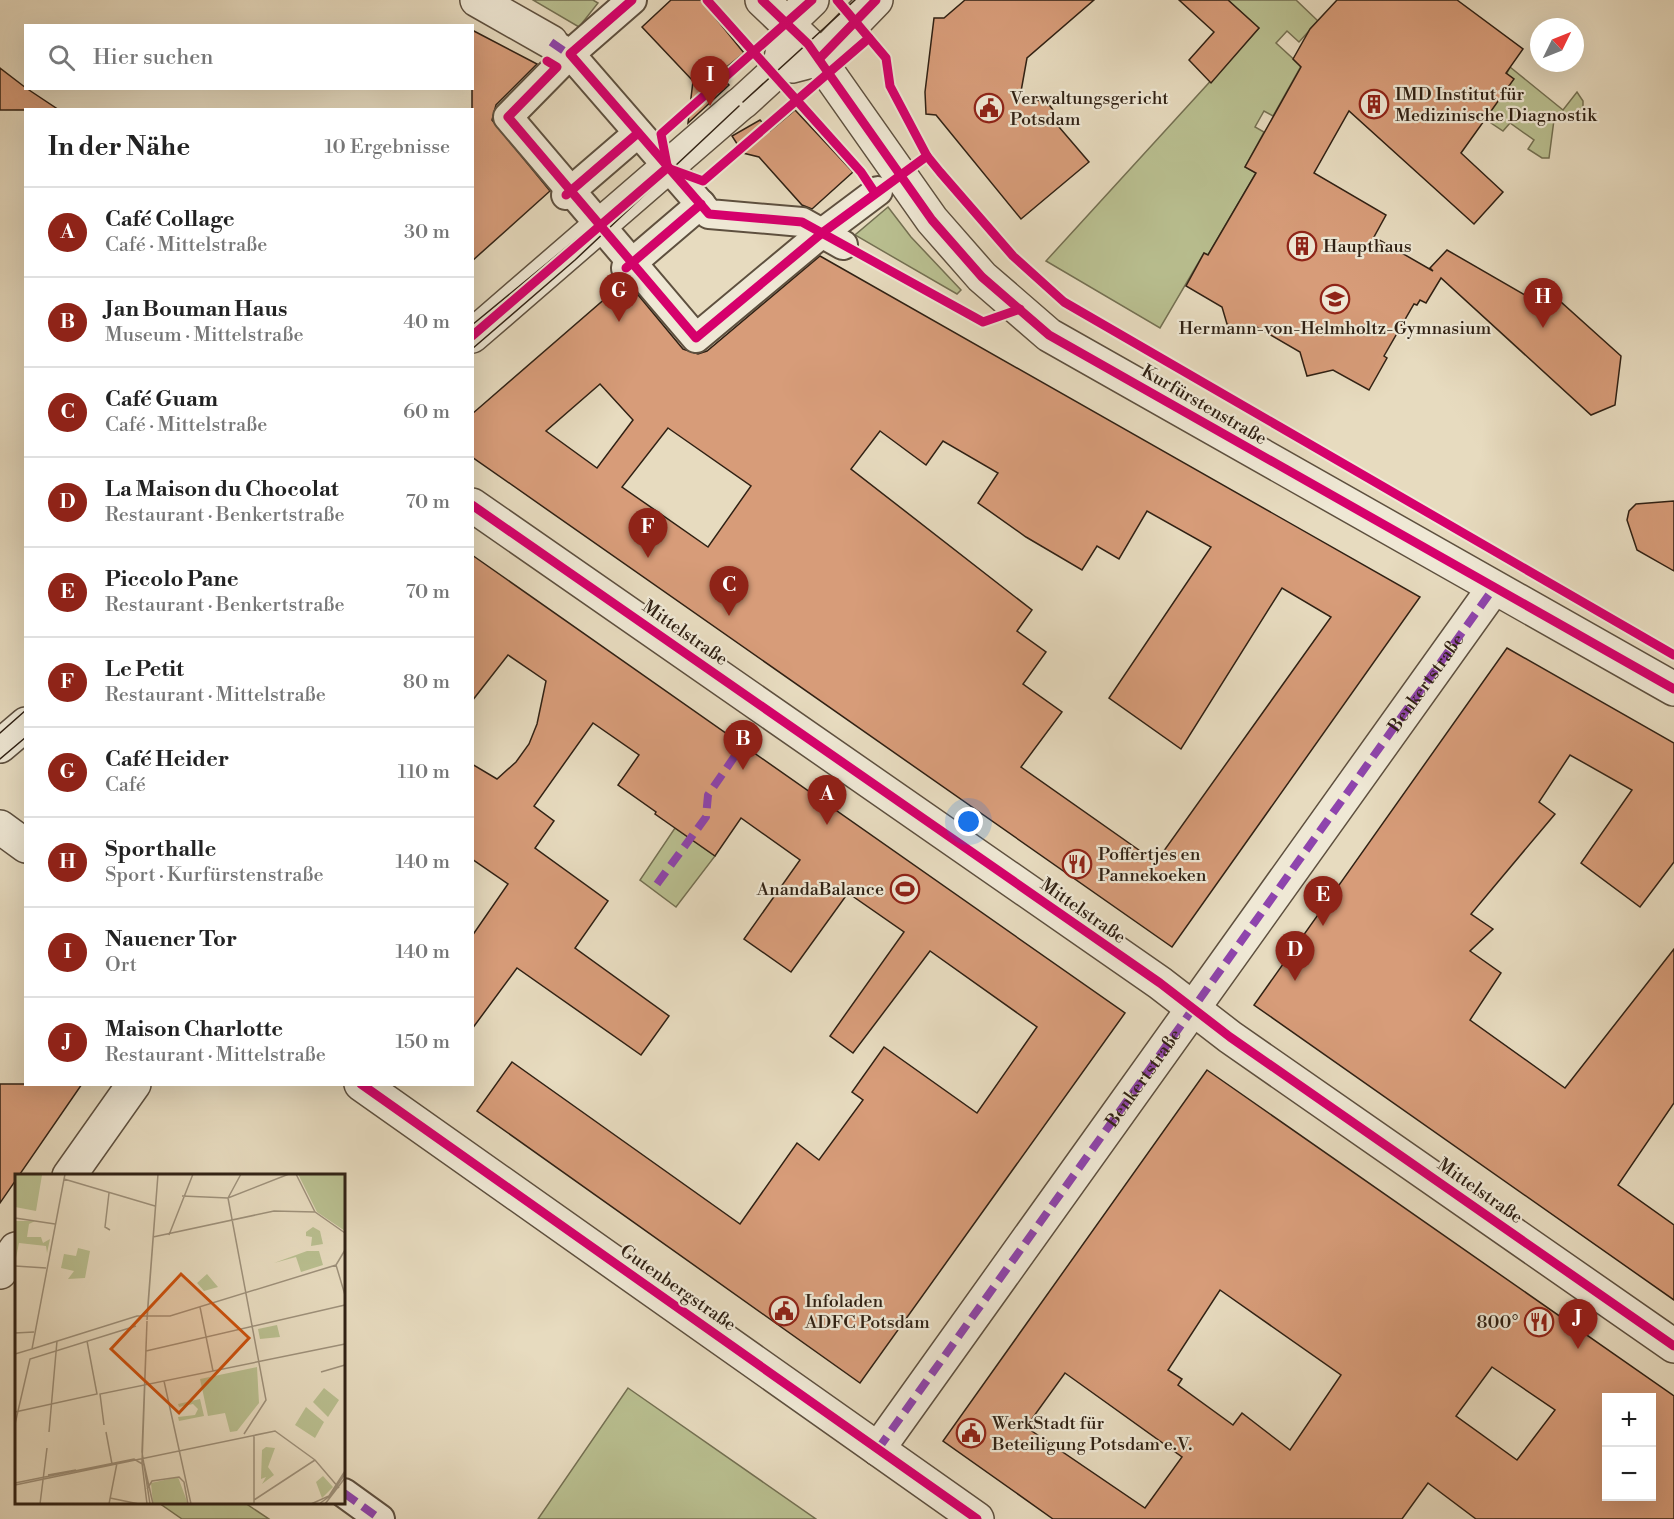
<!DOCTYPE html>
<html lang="de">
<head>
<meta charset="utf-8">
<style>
  body { margin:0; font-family:"Libre Bodoni",serif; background:#f2f2f2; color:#222 }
  .controls { position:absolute; right:18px; bottom:18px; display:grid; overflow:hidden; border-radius:0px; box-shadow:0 6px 24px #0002 }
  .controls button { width:54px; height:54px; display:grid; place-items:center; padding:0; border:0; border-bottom:2px solid #e0e0e0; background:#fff; color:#222; font:30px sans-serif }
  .compass { position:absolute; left:1530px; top:18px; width:54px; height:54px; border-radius:50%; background:#fff; box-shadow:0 6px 24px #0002; rotate:47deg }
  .you { position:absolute; left:969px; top:822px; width:21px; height:21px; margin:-15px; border:4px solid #fff; border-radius:50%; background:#1a73e8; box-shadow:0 0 0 9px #1a73e833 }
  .badge { display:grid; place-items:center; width:39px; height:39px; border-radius:50%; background:#8f2418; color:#fff; font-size:20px; font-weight:700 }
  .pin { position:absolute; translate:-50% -50px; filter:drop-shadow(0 2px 3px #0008) }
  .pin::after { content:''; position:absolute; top:32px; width:21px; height:18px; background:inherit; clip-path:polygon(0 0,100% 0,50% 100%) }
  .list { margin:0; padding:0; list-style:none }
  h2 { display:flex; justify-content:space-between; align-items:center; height:78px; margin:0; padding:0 24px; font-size:26px }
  h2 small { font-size:20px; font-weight:400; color:#767676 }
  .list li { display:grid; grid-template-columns:39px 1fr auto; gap:18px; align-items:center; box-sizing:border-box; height:90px; padding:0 24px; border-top:2px solid #e0e0e0 }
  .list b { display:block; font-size:22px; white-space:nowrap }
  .list p { margin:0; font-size:20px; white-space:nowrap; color:#767676 }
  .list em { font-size:20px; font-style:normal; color:#767676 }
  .icon { flex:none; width:33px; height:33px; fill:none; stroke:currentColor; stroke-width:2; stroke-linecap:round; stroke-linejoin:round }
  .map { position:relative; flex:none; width:1674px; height:1519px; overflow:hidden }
  .search { position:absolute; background:#fff; box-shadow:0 6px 24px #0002; left:24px; top:24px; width:450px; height:66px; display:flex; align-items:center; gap:15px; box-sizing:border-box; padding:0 21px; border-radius:0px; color:#767676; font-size:22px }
  .panel { position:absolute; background:#fff; box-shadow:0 6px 24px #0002; left:24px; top:108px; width:450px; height:978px; border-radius:0px }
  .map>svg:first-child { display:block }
</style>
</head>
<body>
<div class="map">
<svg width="1674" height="1519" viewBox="0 0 1674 1519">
  <rect width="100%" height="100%" fill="#e7dbbf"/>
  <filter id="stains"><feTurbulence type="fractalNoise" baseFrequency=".00333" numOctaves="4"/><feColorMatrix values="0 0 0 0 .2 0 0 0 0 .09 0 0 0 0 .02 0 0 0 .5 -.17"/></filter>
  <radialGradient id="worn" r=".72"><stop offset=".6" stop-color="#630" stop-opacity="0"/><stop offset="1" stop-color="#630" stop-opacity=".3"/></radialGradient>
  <g fill="#b9bf90" stroke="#747052" stroke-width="1.5">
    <polygon points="533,0 593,0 598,3 579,27"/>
    <polygon points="1228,0 1296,0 1318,21 1299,42 1287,31 1276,43 1301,66 1273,116 1264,111 1255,127 1264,132 1245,167 1256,173 1208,255 1204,253 1160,328 1046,261 1259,28"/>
    <polygon points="1510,67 1563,110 1577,92 1583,101 1583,114 1554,120 1549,158 1542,158 1528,149 1534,140 1510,123 1503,131 1485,119"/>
    <polygon points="888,207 911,237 961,290 957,294 855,235"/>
    <polygon points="675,828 715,856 676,907 640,880"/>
    <polygon points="628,1388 816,1519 538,1519"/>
    <polygon points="159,1503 245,1503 269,1519 182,1519"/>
  </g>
  <g fill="#d79c79" stroke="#302114" stroke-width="1.5" fill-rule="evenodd">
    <polygon points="671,0 701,0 744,53 718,74 729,85 688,123 693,81 642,27"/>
    <polygon points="965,0 1094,0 1027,58 1020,97 1047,102 1053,110 1053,120 1089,162 1021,219 936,115 926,114 925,92 934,18 944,18"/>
    <polygon points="1179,0 1228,0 1259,28 1211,83 1189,60 1214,32"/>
    <polygon points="1337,0 1457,0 1523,49 1506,73 1514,79 1461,153 1503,192 1474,224 1349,111 1314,173 1386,215 1374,237 1433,271 1430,268 1447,250 1544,306 1552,294 1621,356 1615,405 1591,415 1441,278 1426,303 1420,300 1417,305 1414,304 1384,356 1387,358 1369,390 1333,370 1307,376 1300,352 1255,326 1237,330 1227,324 1222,307 1186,286 1204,253 1208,255 1256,173 1245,167 1301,67 1293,59 1310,29"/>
    <polygon points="472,30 537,64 496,105 492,120 550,191 472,261"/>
    <polygon points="0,68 26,88 59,110 0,110"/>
    <polygon points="795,110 853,172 812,209 802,205 759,157 743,153 732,136 760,120 770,131"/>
    <path d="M 820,256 L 1420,597 L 1172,947 L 472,457 L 472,414 L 622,284 L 629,284 L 683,349 L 698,354 L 707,351 ZM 600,384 L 633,420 L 597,468 L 546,431 ZM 668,428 L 751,486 L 708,547 L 622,487 ZM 880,431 L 926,465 L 943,441 L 998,473 L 978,503 L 1026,537 L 1082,570 L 1097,546 L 1119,559 L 1147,511 L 1211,547 L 1109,698 L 1181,749 L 1282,588 L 1331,617 L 1156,862 L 1021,767 L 1062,712 L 1023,684 L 1046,652 L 1017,631 L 1032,610 L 851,469 Z"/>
    <polygon points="1674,501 1674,571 1637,550 1627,520 1629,511 1636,504"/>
    <polygon points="472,555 1125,1013 860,1383 477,1111 512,1062 740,1224 797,1143 819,1160 863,1100 852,1092 884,1047 977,1113 1037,1027 930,951 853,1053 830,1036 904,932 848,893 791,972 744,939 800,860 741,818 715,856 655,814 656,812 618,785 639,755 593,723 534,806 554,821 535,848 608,901 575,948 669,1016 641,1055 517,968 472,1029 472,936 508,884 472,859 472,764 497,779 516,762 529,744 537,724 546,681 508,655 472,701"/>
    <polygon points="1507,648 1674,743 1674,862 1640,907 1581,863 1632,790 1570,755 1539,802 1555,814 1471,914 1493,929 1470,951 1501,973 1470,1020 1565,1088 1674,949 1674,1103 1618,1185 1674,1225 1674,1300 1254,1005"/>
    <path d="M 1207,1070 L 1674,1396 L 1674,1519 L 1476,1519 L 1428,1483 L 1402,1519 L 1053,1519 L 943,1441 ZM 1220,1290 L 1341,1375 L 1290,1450 L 1242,1413 L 1233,1425 L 1178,1385 L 1182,1379 L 1168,1370 ZM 1492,1367 L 1555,1410 L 1517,1460 L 1456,1416 ZM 1065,1373 L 1182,1457 L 1145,1508 L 1026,1427 ZM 1606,1398 L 1652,1398 L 1652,1497 L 1606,1497 Z"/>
    <polygon points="0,1084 82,1084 0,1203"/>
  </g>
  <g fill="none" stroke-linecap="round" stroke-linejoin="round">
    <g stroke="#5e503f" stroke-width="32">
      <g id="pedestrian">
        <polyline points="632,0 570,54 508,117 696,338 822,233 878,191"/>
        <polyline points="555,45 570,54 709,214 802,222 843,245"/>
        <polyline points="566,195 638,133"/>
        <polyline points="626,268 701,204"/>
        <polyline points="344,1493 380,1519"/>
      </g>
    </g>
    <g stroke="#5e503f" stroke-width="36">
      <g id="minor">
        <polyline points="477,0 551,42"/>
        <polyline points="792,66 819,59 876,0"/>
        <polyline points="743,102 779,69 788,23 812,0"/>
        <polyline points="472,336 739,105"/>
        <polyline points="472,505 1160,983 1230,1037 1674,1346"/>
        <polyline points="0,746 26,724"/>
        <polyline points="0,827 26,846"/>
        <polyline points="361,1084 977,1519"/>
        <polyline points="69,1176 134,1084"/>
        <polyline points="0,1272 16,1249"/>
        <path id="s1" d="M 878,1449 L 1493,589"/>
      </g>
    </g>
    <g stroke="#5e503f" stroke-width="36">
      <polyline id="tertiary" points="762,0 808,44 932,220 982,277 1049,335 1674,689"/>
    </g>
    <use href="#pedestrian" stroke="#efe8d5" stroke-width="28"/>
    <use href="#minor" stroke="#efe8d5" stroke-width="33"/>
    <use href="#tertiary" stroke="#efe8d5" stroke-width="33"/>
    <g stroke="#302114" stroke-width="1.5">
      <polyline points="743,102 855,0"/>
      <polyline points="472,325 641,186"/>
      <polyline points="472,349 575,260 739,106"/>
      <polyline points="0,733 26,710"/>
      <polyline points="0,759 26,737"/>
    </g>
    <g stroke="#8e44ad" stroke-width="8" stroke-dasharray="15 8" stroke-linecap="butt">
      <polyline points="551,42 573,57"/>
      <polyline points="657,884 706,817 708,795 748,737"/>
      <polyline points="878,1449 1493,589"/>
      <polyline points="344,1493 380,1519"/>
    </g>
    <g stroke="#efe8d5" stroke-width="13">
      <g id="cycleway">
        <polyline points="632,0 570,54 709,214 802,222 983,322 1020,309"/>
        <polyline points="707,0 861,172 875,193"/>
        <polyline points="762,0 808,44 932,220 982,277 1049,335 1674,689"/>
        <polyline points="837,0 886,58 890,86 927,156 940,172 1013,256 1064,302 1674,655"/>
        <polyline points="819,59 876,0"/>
        <polyline points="547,61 557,67 508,117 696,338 822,233 927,156"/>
        <polyline points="667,165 661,134 812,0"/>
        <polyline points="670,169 703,181 869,38"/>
        <polyline points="566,195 638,133"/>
        <polyline points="626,268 701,204"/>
        <polyline points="472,336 667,168"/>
        <polyline points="472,505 1160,983 1230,1037 1674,1346"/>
        <polyline points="361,1084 977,1519"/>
      </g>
    </g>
    <use href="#cycleway" stroke="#d6006c" stroke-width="9"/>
  </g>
  <defs>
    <g id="building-ring" transform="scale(1.5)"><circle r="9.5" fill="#efe8d5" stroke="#8f2418" stroke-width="1.5"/><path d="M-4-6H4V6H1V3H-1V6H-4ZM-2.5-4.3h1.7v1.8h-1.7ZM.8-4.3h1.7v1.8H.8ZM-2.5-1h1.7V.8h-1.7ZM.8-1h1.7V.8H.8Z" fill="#8f2418"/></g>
    <g id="civic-ring" transform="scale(1.5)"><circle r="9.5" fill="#efe8d5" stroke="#8f2418" stroke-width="1.5"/><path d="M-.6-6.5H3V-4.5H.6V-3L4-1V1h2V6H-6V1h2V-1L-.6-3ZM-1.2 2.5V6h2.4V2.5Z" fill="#8f2418"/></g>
    <g id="school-ring" transform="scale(1.5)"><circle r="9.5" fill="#efe8d5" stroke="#8f2418" stroke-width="1.5"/><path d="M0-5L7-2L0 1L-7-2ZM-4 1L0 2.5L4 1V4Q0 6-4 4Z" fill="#8f2418"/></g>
    <g id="restaurant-ring" transform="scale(1.5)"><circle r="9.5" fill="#efe8d5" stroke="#8f2418" stroke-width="1.5"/><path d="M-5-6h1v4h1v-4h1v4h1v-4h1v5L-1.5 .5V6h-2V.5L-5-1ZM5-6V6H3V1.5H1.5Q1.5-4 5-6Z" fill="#8f2418"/></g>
    <g id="stadium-ring" transform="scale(1.5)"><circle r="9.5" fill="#efe8d5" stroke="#8f2418" stroke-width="1.5"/><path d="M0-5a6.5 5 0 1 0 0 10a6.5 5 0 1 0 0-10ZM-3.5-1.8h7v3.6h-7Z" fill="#8f2418"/></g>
  </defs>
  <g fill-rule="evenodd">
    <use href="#building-ring" x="1374" y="104"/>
    <use href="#civic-ring" x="989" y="108"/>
    <use href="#building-ring" x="1302" y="246"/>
    <use href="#school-ring" x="1335" y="299"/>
    <use href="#restaurant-ring" x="1077" y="864"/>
    <use href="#stadium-ring" x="905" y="889"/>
    <use href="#civic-ring" x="784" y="1311"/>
    <use href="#restaurant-ring" x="1539" y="1322"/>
    <use href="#civic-ring" x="971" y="1433"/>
  </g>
  <g text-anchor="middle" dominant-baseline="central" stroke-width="4.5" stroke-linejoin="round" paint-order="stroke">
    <g font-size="18" fill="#302114" stroke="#efe8d5" text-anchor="start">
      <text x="1395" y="94">IMD Institut für<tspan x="1395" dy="21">Medizinische Diagnostik</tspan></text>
      <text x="1010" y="98">Verwaltungsgericht<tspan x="1010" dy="21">Potsdam</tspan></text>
      <text x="1323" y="246">Haupthaus</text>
      <text x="1335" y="328" text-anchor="middle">Hermann-von-Helmholtz-Gymnasium</text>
      <text x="1098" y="854">Poffertjes en<tspan x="1098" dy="21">Pannekoeken</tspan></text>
      <text x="884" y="889" text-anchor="end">AnandaBalance</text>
      <text x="805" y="1301">Infoladen<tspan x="805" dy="21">ADFC Potsdam</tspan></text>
      <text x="1518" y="1322" text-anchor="end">800°</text>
      <text x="992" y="1423">WerkStadt für<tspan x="992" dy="21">Beteiligung Potsdam e.V.</tspan></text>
    </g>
    <g font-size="18" fill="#302114" stroke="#efe8d5">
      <text transform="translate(1204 405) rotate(30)">Kurfürstenstraße</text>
      <text transform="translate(685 633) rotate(35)">Mittelstraße</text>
      <text stroke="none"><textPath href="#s1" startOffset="942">Benkertstraße</textPath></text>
      <text transform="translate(1083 911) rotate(35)">Mittelstraße</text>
      <text stroke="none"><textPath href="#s1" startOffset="456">Benkertstraße</textPath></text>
      <text transform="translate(1480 1191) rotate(35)">Mittelstraße</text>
      <text transform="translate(678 1288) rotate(35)">Gutenbergstraße</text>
    </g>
  </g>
  <g transform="translate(15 1174)">
    <rect width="330" height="330" fill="#e7dbbf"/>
    <path d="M 0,0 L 27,1 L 21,37 L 0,33 ZM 283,0 L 330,0 L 330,57 L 302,38 ZM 0,47 L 20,47 L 14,50 L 12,63 L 26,63 L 28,69 L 35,65 L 32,79 L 31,72 L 4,69 L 0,89 ZM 298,53 L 305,57 L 308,70 L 296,72 L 297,63 L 291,62 L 291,58 ZM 63,74 L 75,77 L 70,104 L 53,105 L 59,97 L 46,94 L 49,80 L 61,82 ZM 292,77 L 304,77 L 308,91 L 286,98 L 281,83 L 259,89 ZM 192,100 L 203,113 L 189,117 L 182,109 ZM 262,151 L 265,163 L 245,165 L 243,155 ZM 242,193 L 244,229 L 222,257 L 215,258 L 210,239 L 193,242 L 185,205 ZM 309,214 L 324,226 L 313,243 L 298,228 ZM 185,225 L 189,242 L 164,247 L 163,243 L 180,241 L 183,235 L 178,230 L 164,233 L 163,230 ZM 291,233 L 309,248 L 300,264 L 280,251 ZM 251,273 L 260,274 L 253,293 L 259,301 L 247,310 L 251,303 L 246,305 L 247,276 ZM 308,302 L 318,313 L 307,324 L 301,308 ZM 163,303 L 173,330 L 138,330 L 136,309 Z" fill="#b9bf90"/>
    <path fill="none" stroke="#9e917b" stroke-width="1.5" d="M 226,0 L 213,24 L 251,226 L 229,260M 281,0 L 300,38M 49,5 L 140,32M 94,19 L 90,53 L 95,56M 167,22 L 213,24 L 274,0M 0,44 L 40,50M 154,61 L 178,0M 138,63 L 259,37 L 300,38 L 330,59M 321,91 L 330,121M 0,92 L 31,94M 185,133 L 198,197M 132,143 L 143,0M 132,146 L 143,0M 132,147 L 127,278 L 135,330M 0,159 L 19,158M 17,175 L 122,142 L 155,142 L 321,91 L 330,76M 131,177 L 330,131M 0,180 L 17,175 L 50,0M 306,198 L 330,191M 149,207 L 176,330M 0,238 L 82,220 L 72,167M 0,250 L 15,185 L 121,152M 89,251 L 85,220 L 330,170M 34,258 L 42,167M 91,258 L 97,290M 129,290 L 138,330M 33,301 L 61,296M 0,309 L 119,285 L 129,291M 0,311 L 260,257 L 300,286 L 324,314M 132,315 L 137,307 L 164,303 L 169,308 L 173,330M 95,324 L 124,330M 239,326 L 300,286M 25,330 L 32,274M 94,330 L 102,289M 132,330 L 127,289 L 132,147M 239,330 L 239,261M 296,330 L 314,322 L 330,297M 304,330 L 315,322 L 330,300M 310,330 L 330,304"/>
    <path fill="#cc510d" fill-opacity="0.15" stroke="#cc510d" stroke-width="3" d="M 166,100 L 234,164 L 164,239 L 96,175 Z"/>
    <rect width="330" height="330" fill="none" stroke="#302114" stroke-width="3"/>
  </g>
  <rect width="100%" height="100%" filter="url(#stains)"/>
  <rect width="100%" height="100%" fill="url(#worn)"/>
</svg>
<div class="controls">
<button>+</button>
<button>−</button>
</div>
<svg class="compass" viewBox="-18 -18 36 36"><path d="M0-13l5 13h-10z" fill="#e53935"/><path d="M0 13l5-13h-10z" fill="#767676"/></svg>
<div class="you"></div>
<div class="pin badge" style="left:827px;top:825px">A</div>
<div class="pin badge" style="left:743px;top:770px">B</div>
<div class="pin badge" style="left:729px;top:616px">C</div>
<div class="pin badge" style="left:1295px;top:981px">D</div>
<div class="pin badge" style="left:1323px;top:926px">E</div>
<div class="pin badge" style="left:648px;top:558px">F</div>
<div class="pin badge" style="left:619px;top:322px">G</div>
<div class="pin badge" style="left:1543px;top:328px">H</div>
<div class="pin badge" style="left:710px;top:106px">I</div>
<div class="pin badge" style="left:1578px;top:1349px">J</div>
<div class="search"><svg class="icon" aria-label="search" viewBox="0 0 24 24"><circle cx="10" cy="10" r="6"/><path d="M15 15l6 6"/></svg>Hier suchen</div>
<section class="panel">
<h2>In der Nähe<small>10 Ergebnisse</small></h2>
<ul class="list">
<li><span class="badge">A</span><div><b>Café Collage</b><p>Café · Mittelstraße</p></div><em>30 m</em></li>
<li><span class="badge">B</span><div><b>Jan Bouman Haus</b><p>Museum · Mittelstraße</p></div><em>40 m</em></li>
<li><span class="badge">C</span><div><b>Café Guam</b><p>Café · Mittelstraße</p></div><em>60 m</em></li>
<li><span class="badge">D</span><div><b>La Maison du Chocolat</b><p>Restaurant · Benkertstraße</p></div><em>70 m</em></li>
<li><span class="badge">E</span><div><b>Piccolo Pane</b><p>Restaurant · Benkertstraße</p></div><em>70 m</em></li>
<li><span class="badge">F</span><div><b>Le Petit</b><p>Restaurant · Mittelstraße</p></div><em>80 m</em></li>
<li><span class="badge">G</span><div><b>Café Heider</b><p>Café</p></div><em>110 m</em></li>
<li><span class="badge">H</span><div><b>Sporthalle</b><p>Sport · Kurfürstenstraße</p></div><em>140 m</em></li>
<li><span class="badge">I</span><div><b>Nauener Tor</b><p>Ort</p></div><em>140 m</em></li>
<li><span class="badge">J</span><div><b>Maison Charlotte</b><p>Restaurant · Mittelstraße</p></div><em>150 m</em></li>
</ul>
</section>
</div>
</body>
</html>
